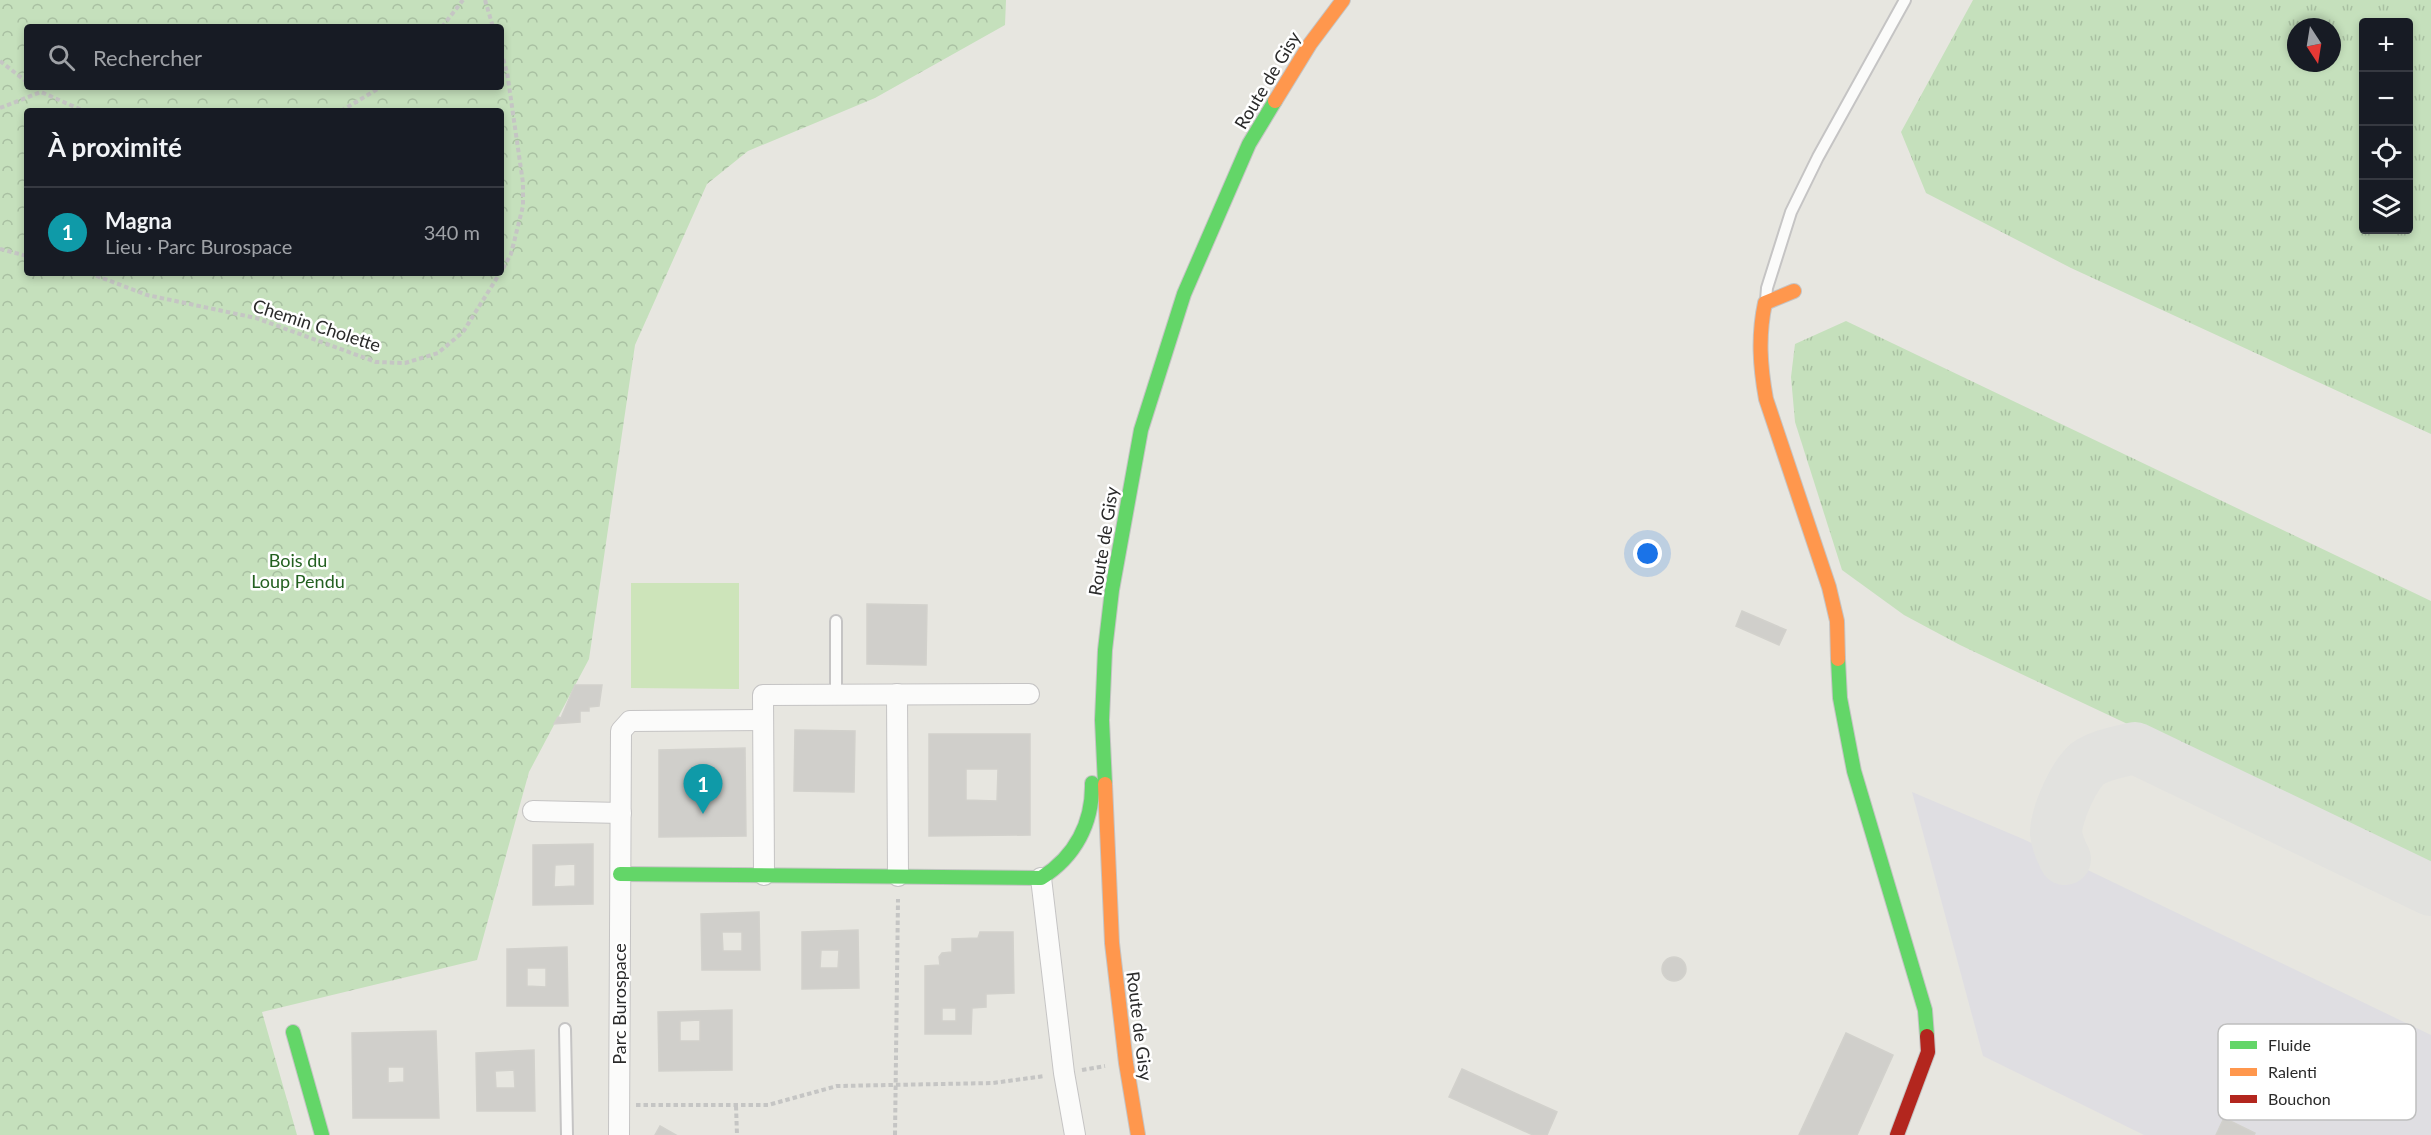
<!DOCTYPE html>
<html lang="fr">
<head>
<meta charset="utf-8">
<style>
  body { margin:0; font-family:Lato,sans-serif; background:#242831; color:#f1f3f6 }
  .controls { position:absolute; right:18px; top:18px; display:grid; overflow:hidden; border-radius:6px; box-shadow:0 3px 9px #0003 }
  .controls button { width:54px; height:54px; display:grid; place-items:center; padding:0; border:0; border-bottom:2px solid #363941; background:#171b24; color:#f1f3f6; font:30px sans-serif }
  .compass { position:absolute; left:2287px; top:18px; width:54px; height:54px; border-radius:50%; background:#171b24; box-shadow:0 3px 9px #0003; rotate:168deg }
  .you { position:absolute; left:1648px; top:554px; width:21px; height:21px; margin:-15px; border:4px solid #fff; border-radius:50%; background:#1a73e8; box-shadow:0 0 0 9px #1a73e833 }
  .badge { display:grid; place-items:center; width:39px; height:39px; border-radius:50%; background:#7c3aed; color:#fff; font-size:20px; font-weight:700 }
  .pin { position:absolute; translate:-50% -50px; filter:drop-shadow(0 2px 3px #0008) }
  .pin::after { content:''; position:absolute; top:32px; width:21px; height:18px; background:inherit; clip-path:polygon(0 0,100% 0,50% 100%) }
  .list { margin:0; padding:0; list-style:none }
  h2 { display:flex; justify-content:space-between; align-items:center; height:78px; margin:0; padding:0 24px; font-size:26px }
  h2 small { font-size:20px; font-weight:400; color:#9ea1a6 }
  .list li { display:grid; grid-template-columns:39px 1fr auto; gap:18px; align-items:center; box-sizing:border-box; height:90px; padding:0 24px; border-top:2px solid #363941 }
  .list b { display:block; font-size:22px; white-space:nowrap }
  .list p { margin:0; font-size:20px; white-space:nowrap; color:#9ea1a6 }
  .list em { font-size:20px; font-style:normal; color:#9ea1a6 }
  .icon { flex:none; width:33px; height:33px; fill:none; stroke:currentColor; stroke-width:2; stroke-linecap:round; stroke-linejoin:round }
  .map { position:relative; flex:none; width:2431px; height:1135px; overflow:hidden }
  .search { position:absolute; background:#171b24; box-shadow:0 3px 9px #0003; left:24px; top:24px; width:480px; height:66px; display:flex; align-items:center; gap:15px; box-sizing:border-box; padding:0 21px; border-radius:6px; color:#9ea1a6; font-size:22px }
  .panel { position:absolute; background:#171b24; box-shadow:0 3px 9px #0003; left:24px; top:108px; width:480px; height:168px; border-radius:6px }
  .map>svg:first-child { display:block }
</style>
</head>
<body>
<div class="map">
<svg width="2431" height="1135" viewBox="0 0 2431 1135">
  <defs>
    <pattern id="grass-tufts" width="24" height="20" patternUnits="userSpaceOnUse" patternTransform="scale(1.5)"><rect width="24" height="20" fill="#c5e0bc"/><path d="M3 7l-1-3M5 7V3M7 7l1-3M15 17l-1-3M17 17v-4M19 17l1-3" fill="none" stroke="#a9c0a2"/></pattern>
    <pattern id="forest-crowns" width="20" height="18" patternUnits="userSpaceOnUse" patternTransform="scale(1.5)"><rect width="20" height="18" fill="#c5e0bc"/><path d="M2 6a3 3 0 1 1 6 0M12 15a3 3 0 1 1 6 0" fill="none" stroke="#a9c0a2"/></pattern>
  </defs>
  <rect width="100%" height="100%" fill="#e7e6e0"/>
  <polygon fill="#dfdee2" points="1912,792 2023,839 2431,1035 2431,1135 2144,1135 1983,1056"/>
  <g fill="url(#grass-tufts)" fill-rule="evenodd">
    <path d="M 1973,0 L 2431,0 L 2431,434 L 2071,268 L 1926,193 L 1901,132 ZM 2364,22 L 2408,22 L 2408,230 L 2364,230 ZM 2296,27 L 2332,27 L 2332,63 L 2296,63 Z"/>
    <polygon points="1846,321 2431,601 2431,867 1960,645 1904,615 1842,570 1795,422 1791,377 1795,344"/>
  </g>
  <path fill="url(#forest-crowns)" fill-rule="evenodd" d="M 0,0 L 1006,0 L 1005,25 L 875,98 L 748,151 L 707,184 L 635,345 L 589,659 L 529,772 L 477,960 L 262,1012 L 297,1135 L 0,1135 ZM 27,27 L 501,27 L 501,87 L 27,87 ZM 27,111 L 501,111 L 501,273 L 27,273 Z"/>
  <polygon fill="#cde4ba" points="631,583 739,583 739,689 631,688"/>
  <g fill="none" stroke-linecap="round" stroke-linejoin="round">
    <path stroke="#e2e2df" stroke-width="52" d="M 2065,859 C 2061,851 2057,842 2056,833 C 2056,815 2075,771 2090,762 C 2104,754 2119,752 2135,748 L 2431,890"/>
  </g>
  <g fill="#d0cfcb" stroke="#d2d1cc" stroke-width="1.5" fill-rule="evenodd">
    <polygon points="867,604 927,605 926,665 867,664"/>
    <polygon points="1742,611 1786,630 1779,645 1736,626"/>
    <polygon points="575,685 602,685 599,706 589,707 589,711 580,711 580,722 554,724 558,717 561,718"/>
    <polygon points="795,730 855,731 854,792 794,791"/>
    <path d="M 929,734 L 1030,734 L 1030,835 L 929,836 ZM 966,769 L 998,769 L 997,801 L 966,800 Z"/>
    <path d="M 745,748 L 746,836 L 659,837 L 659,750 ZM 692,777 L 707,777 L 707,792 L 693,792 Z"/>
    <path d="M 593,844 L 593,904 L 533,905 L 533,845 ZM 575,864 L 575,886 L 554,887 L 555,865 Z"/>
    <path d="M 759,912 L 760,970 L 702,970 L 701,914 ZM 722,932 L 742,932 L 742,951 L 723,951 Z"/>
    <path d="M 858,930 L 859,988 L 802,989 L 802,932 ZM 821,950 L 839,950 L 838,968 L 820,968 Z"/>
    <path d="M 980,932 L 1013,932 L 1014,993 L 986,994 L 986,1007 L 972,1008 L 971,1034 L 925,1034 L 925,966 L 940,965 L 939,957 L 942,953 L 952,952 L 952,939 L 978,938 ZM 942,1008 L 956,1008 L 956,1021 L 942,1021 Z"/>
    <path d="M 567,947 L 568,1006 L 507,1006 L 507,949 ZM 527,968 L 546,968 L 546,987 L 527,986 Z"/>
    <circle cx="1674" cy="969" r="12"/>
    <path d="M 732,1010 L 732,1070 L 659,1071 L 658,1012 ZM 700,1020 L 700,1041 L 680,1041 L 680,1021 Z"/>
    <path d="M 436,1031 L 439,1118 L 353,1118 L 352,1033 ZM 388,1067 L 404,1067 L 404,1082 L 388,1083 Z"/>
    <polygon points="1846,1033 1893,1055 1857,1135 1799,1135"/>
    <path d="M 534,1050 L 535,1111 L 477,1111 L 476,1053 ZM 514,1070 L 515,1088 L 496,1088 L 495,1071 Z"/>
    <polygon points="1462,1069 1557,1112 1547,1135 1533,1135 1449,1097"/>
    <polygon points="2224,1118 2255,1133 2254,1135 2216,1135"/>
    <polygon points="660,1126 676,1135 655,1135"/>
  </g>
  <g fill="none" stroke-linecap="round" stroke-linejoin="round">
    <g stroke="#c5c4c4" stroke-width="14">
      <g id="lane">
        <polyline points="1766,300 1767,288 1791,212 1818,157 1905,0"/>
        <polyline points="836,621 836,694"/>
        <polyline points="565,1029 567,1135"/>
      </g>
    </g>
    <g stroke="#c5c4c4" stroke-width="22">
      <g id="street">
        <polyline points="897,694 898,876"/>
        <polyline points="533,811 621,813"/>
        <polyline points="764,875 763,695 1029,694"/>
        <polyline points="1041,878 1064,1073 1075,1135"/>
        <polyline points="619,1135 621,731 630,721 763,720"/>
      </g>
    </g>
    <g stroke="#c5c4c4" stroke-width="16">
      <g id="fast">
        <polyline points="1838,659 1840,698 1854,771 1925,1010 1927,1036"/>
        <polyline points="1105,784 1102,720 1105,650 1112,590 1141,430 1184,294 1249,144 1275,101"/>
        <path d="M 620,874 L 1041,878 C 1075,857 1093,823 1092,783"/>
        <polyline points="293,1032 322,1135"/>
      </g>
    </g>
    <g stroke="#c5c4c4" stroke-width="16">
      <g id="slow">
        <polyline points="1275,101 1310,44 1343,0"/>
        <path d="M 1794,291 L 1765,303 C 1758,336 1760,366 1766,399 L 1829,587 L 1837,621 L 1838,659"/>
        <polyline points="1105,784 1112,943 1126,1063 1138,1135"/>
      </g>
    </g>
    <g stroke="#c5c4c4" stroke-width="16">
      <polyline id="jam" points="1897,1135 1928,1052 1927,1036"/>
    </g>
    <g stroke="#c5c5c4" stroke-width="4" stroke-dasharray="4.5 3" stroke-linecap="butt">
      <polyline points="485,0 493,27"/>
      <polyline points="442,27 463,0"/>
      <polyline points="501,52 507,72 523,183 523,206 511,254 501,272"/>
      <polyline points="0,61 27,82"/>
      <polyline points="0,108 41,92 84,111"/>
      <polyline points="341,111 381,87"/>
      <polyline points="0,249 27,256"/>
      <polyline points="89,273 147,295 256,318 376,362 405,363 438,353 463,332 500,273"/>
      <polyline points="1082,1070 1105,1066"/>
      <polyline points="636,1105 768,1105 837,1086 993,1083 1045,1076"/>
      <polyline points="736,1106 737,1135"/>
      <polyline points="895,1135 898,899"/>
    </g>
    <use href="#lane" stroke="#fbfbfa" stroke-width="10"/>
    <use href="#street" stroke="#fbfbfa" stroke-width="20"/>
    <use href="#fast" stroke="#63d668" stroke-width="14"/>
    <use href="#slow" stroke="#ff974d" stroke-width="14"/>
    <use href="#jam" stroke="#b3261e" stroke-width="14"/>
  </g>
  <g text-anchor="middle" dominant-baseline="central" stroke-width="5" stroke-linejoin="round" paint-order="stroke">
    <g font-size="18" fill="#2a2a2a" stroke="#fff">
      <text transform="translate(1267 80) rotate(-59)">Route de Gisy</text>
      <text transform="translate(317 325) rotate(18)">Chemin Cholette</text>
      <text transform="translate(1103 541) rotate(-81)">Route de Gisy</text>
      <text transform="translate(619 1004) rotate(-90)">Parc Burospace</text>
      <text transform="translate(1140 1026) rotate(83)">Route de Gisy</text>
    </g>
    <g font-size="18" fill="#236020" stroke="#fff">
      <text x="298" y="560">Bois du<tspan x="298" dy="21">Loup Pendu</tspan></text>
    </g>
  </g>
  <rect x="2218" y="1024" width="198" height="96" rx="9" fill="#fff" stroke="#bfbfbf" stroke-width="1.5"/>
  <rect x="2230" y="1041" width="27" height="8" fill="#63d668"/>
  <rect x="2230" y="1068" width="27" height="8" fill="#ff974d"/>
  <rect x="2230" y="1095" width="27" height="8" fill="#b3261e"/>
  <g font-size="16" fill="#2a2a2a">
    <text x="2268" y="1051">Fluide</text>
    <text x="2268" y="1078">Ralenti</text>
    <text x="2268" y="1105">Bouchon</text>
  </g>
</svg>
<div class="controls">
<button>+</button>
<button>−</button>
<button><svg class="icon" aria-label="locate" viewBox="0 0 24 24"><circle cx="12" cy="12" r="6"/><path d="M12 2v4M12 18v4M2 12h4M18 12h4"/></svg></button>
<button><svg class="icon" aria-label="layers" viewBox="0 0 24 24"><path d="M12 4l9 5-9 5-9-5zM3 14l9 5 9-5"/></svg></button>
</div>
<svg class="compass" viewBox="-18 -18 36 36"><path d="M0-13l5 13h-10z" fill="#e53935"/><path d="M0 13l5-13h-10z" fill="#9ea1a6"/></svg>
<div class="you"></div>
<div class="pin badge" style="left:703px;top:814px;background:#0f9aa8">1</div>
<div class="search"><svg class="icon" aria-label="search" viewBox="0 0 24 24"><circle cx="10" cy="10" r="6"/><path d="M15 15l6 6"/></svg>Rechercher</div>
<section class="panel">
<h2>À proximité<small></small></h2>
<ul class="list">
<li><span class="badge" style="background:#0f9aa8">1</span><div><b>Magna</b><p>Lieu · Parc Burospace</p></div><em>340 m</em></li>
</ul>
</section>
</div>
</body>
</html>
